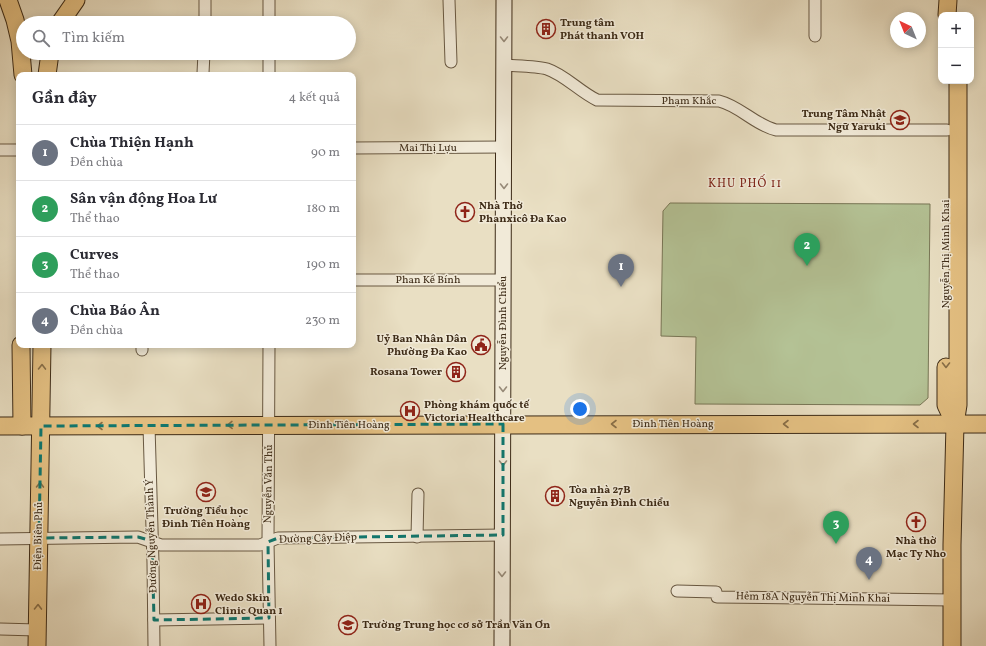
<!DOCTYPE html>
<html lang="vi">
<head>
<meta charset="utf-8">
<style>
  body { margin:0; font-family:Vollkorn,serif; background:#f2f2f3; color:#2b2b33 }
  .controls { position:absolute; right:12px; top:12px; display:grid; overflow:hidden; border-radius:8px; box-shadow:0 2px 10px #0003 }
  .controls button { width:36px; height:36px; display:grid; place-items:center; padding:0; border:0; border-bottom:1px solid #e1e1e2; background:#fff; color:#2b2b33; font:20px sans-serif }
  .compass { position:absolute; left:890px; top:12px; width:36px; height:36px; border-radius:50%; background:#fff; box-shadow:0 2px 10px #0003; rotate:317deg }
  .you { position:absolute; left:580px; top:409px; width:14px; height:14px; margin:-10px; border:3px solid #fff; border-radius:50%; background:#1a73e8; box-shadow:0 0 0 6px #1a73e833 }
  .badge { display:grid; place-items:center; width:26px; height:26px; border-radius:50%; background:#7c3aed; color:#fff; font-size:13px; font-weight:700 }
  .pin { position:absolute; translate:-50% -33px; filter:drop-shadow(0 1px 2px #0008) }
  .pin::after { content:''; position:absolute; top:21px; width:14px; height:12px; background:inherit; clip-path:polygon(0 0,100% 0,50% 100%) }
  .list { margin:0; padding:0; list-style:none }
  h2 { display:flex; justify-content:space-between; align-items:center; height:52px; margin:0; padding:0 16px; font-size:17px }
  h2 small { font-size:13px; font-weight:400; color:#7c7c81 }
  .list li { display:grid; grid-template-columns:26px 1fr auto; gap:12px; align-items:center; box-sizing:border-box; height:56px; padding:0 16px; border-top:1px solid #e1e1e2 }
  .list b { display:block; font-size:15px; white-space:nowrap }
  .list p { margin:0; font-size:13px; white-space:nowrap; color:#7c7c81 }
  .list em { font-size:13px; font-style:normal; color:#7c7c81 }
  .icon { flex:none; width:22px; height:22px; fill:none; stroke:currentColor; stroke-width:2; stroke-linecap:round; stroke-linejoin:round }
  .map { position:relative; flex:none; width:986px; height:646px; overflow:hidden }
  .search { position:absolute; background:#fff; box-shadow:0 2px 10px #0003; left:16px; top:16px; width:340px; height:44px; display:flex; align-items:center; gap:10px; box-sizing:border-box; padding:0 14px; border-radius:22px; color:#7c7c81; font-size:15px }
  .panel { position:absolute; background:#fff; box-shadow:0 2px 10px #0003; left:16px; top:72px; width:340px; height:276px; border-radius:8px }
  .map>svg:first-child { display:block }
</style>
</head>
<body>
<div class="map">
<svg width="986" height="646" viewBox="0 0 986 646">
  <rect width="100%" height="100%" fill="#e9dfc3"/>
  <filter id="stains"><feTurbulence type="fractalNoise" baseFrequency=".005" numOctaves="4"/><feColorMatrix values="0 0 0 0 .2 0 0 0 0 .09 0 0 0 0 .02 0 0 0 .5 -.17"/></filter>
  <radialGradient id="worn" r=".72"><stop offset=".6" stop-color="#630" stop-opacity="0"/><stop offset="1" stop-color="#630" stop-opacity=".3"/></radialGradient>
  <polygon fill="#b4c295" stroke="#787656" points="670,203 930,204 928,398 920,405 695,404 696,337 661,336 663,211"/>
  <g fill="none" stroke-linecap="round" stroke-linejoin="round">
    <g stroke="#685842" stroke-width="13">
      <g id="street">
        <polyline points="269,0 269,23"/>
        <polyline points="449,0 451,62"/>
        <polyline points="815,0 815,36"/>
        <polyline points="205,23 205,0"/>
        <polyline points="269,53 269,75"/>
        <path d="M 504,65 C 516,66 537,66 547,69 C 565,75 580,92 597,100 L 719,101 C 740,106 755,125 776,130 L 947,130"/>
        <polyline points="203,73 204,53"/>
        <polyline points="353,148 504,147"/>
        <polyline points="0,150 19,150"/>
        <polyline points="353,280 503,280"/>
        <polyline points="269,345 268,542 270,646"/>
        <polyline points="142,350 142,345"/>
        <polyline points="149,426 153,563 154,646"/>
        <polyline points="417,537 418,494"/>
        <polyline points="0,539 138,537 161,545 260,545 278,538 503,535"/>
        <polyline points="677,591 716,592 717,597 952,600"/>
        <polyline points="154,620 269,618"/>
        <polyline points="0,629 37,630"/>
      </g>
    </g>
    <g stroke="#3d2b17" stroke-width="17">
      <polyline id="secondary" points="502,646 504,0"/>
    </g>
    <g stroke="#3d2b17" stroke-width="19">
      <g id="primary">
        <polyline points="8,0 15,20 20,41 23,75"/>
        <polyline points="947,15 948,0"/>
        <polyline points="60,23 76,0"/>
        <polyline points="47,75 50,53"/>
        <polyline points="21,345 22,426"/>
        <polyline points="946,367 946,405 955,424"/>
        <polyline points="0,426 986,424"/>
        <polyline points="37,646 42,345"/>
        <polyline points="952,646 952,545 955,424 958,405 958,81"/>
      </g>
    </g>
    <use href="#street" stroke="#f1ead8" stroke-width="11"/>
    <use href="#secondary" stroke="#f1ead8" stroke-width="15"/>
    <use href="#primary" stroke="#e4c082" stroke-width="17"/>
  </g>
  <defs><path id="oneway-chevron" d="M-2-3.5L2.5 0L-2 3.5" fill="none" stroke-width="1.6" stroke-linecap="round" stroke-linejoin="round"/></defs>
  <g stroke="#978a78">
    <use href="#oneway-chevron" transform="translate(504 39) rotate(90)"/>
    <use href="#oneway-chevron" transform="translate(504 186) rotate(90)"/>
    <use href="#oneway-chevron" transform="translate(503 389) rotate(90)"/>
    <use href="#oneway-chevron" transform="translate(503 463) rotate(90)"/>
    <use href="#oneway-chevron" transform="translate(502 574) rotate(90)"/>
  </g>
  <g stroke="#886e47">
    <use href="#oneway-chevron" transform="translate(946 365) rotate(90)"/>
    <use href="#oneway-chevron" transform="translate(42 367) rotate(-89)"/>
    <use href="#oneway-chevron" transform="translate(614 424) rotate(-180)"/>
    <use href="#oneway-chevron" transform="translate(786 424) rotate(180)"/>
    <use href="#oneway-chevron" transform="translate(916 424) rotate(-180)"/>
    <use href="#oneway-chevron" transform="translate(230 425) rotate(179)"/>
    <use href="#oneway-chevron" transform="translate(100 426) rotate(-180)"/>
    <use href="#oneway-chevron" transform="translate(40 485) rotate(-89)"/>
    <use href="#oneway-chevron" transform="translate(38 607) rotate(-89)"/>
  </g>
  <path fill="none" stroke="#0f766e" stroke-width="3" stroke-dasharray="8 5" stroke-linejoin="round" d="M 503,424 L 503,535 L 278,538 L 268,542 L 269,618 L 154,620 L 152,541 L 138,537 L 39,538 L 41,426 Z"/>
  <defs>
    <g id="building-ring" transform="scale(1)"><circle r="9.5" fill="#f1ead8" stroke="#8f2418" stroke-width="1.5"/><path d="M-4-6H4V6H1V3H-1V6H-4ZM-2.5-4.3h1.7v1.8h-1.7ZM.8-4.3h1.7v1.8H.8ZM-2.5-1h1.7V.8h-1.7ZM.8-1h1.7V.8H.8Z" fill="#8f2418"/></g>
    <g id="school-ring" transform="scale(1)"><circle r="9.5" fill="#f1ead8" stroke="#8f2418" stroke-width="1.5"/><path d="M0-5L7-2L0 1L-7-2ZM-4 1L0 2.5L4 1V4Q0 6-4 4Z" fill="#8f2418"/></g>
    <g id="church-ring" transform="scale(1)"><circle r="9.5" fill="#f1ead8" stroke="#8f2418" stroke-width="1.5"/><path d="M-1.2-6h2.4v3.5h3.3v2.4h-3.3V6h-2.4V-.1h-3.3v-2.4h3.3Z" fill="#8f2418"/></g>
    <g id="civic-ring" transform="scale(1)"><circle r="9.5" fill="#f1ead8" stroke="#8f2418" stroke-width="1.5"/><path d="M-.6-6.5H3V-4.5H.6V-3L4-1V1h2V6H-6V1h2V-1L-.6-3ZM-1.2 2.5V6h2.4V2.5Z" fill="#8f2418"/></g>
    <g id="hospital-ring" transform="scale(1)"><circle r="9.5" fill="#f1ead8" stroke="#8f2418" stroke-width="1.5"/><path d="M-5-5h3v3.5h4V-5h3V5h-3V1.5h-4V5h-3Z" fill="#8f2418"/></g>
  </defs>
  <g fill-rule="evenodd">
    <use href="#building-ring" x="546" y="29"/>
    <use href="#school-ring" x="900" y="120"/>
    <use href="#church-ring" x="465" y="212"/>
    <use href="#civic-ring" x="481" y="345"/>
    <use href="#building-ring" x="456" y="372"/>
    <use href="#hospital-ring" x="410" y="411"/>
    <use href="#school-ring" x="206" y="492"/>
    <use href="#building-ring" x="555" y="496"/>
    <use href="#church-ring" x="916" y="522"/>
    <use href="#hospital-ring" x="201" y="604"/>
    <use href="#school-ring" x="348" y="625"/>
  </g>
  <g text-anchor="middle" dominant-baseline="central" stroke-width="3" stroke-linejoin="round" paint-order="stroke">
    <g font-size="11" font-weight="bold" fill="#3d2b17" stroke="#f1ead8" text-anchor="start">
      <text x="560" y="23">Trung tâm<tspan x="560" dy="13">Phát thanh VOH</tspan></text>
      <text x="886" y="114" text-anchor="end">Trung Tâm Nhật<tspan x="886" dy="13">Ngữ Yaruki</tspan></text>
      <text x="479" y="206">Nhà Thờ<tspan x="479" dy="13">Phanxicô Đa Kao</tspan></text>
      <text x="467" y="339" text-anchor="end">Uỷ Ban Nhân Dân<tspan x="467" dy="13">Phường Đa Kao</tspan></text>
      <text x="442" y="372" text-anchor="end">Rosana Tower</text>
      <text x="424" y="405">Phòng khám quốc tế<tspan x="424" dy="13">Victoria Healthcare</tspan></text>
      <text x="569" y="490">Tòa nhà 27B<tspan x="569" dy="13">Nguyễn Đình Chiểu</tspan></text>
      <text x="206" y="511" text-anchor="middle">Trường Tiểu học<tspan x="206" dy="13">Đinh Tiên Hoàng</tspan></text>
      <text x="916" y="541" text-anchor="middle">Nhà thờ<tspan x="916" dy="13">Mạc Ty Nho</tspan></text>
      <text x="215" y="598">Wedo Skin<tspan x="215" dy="13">Clinic Quan 1</tspan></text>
      <text x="362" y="625">Trường Trung học cơ sở Trần Văn Ơn</text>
    </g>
    <g font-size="11" fill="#3d2b17" stroke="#f1ead8">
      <text x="689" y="101">Phạm Khắc</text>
      <text x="428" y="148">Mai Thị Lựu</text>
      <text transform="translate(946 254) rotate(-90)">Nguyễn Thị Minh Khai</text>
      <text x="428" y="280">Phan Kế Bính</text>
      <text transform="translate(503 323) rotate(-90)">Nguyễn Đình Chiểu</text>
      <text x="673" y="424">Đinh Tiên Hoàng</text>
      <text x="349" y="425">Đinh Tiên Hoàng</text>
      <text transform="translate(269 484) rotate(-89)">Nguyễn Văn Thủ</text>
      <text transform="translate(39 536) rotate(-89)">Điện Biên Phủ</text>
      <text transform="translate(152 536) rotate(-92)">Đường Nguyễn Thành Ý</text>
      <text transform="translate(318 539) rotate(-2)">Đường Cây Điệp</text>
      <text transform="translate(813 598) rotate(1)">Hẻm 18A Nguyễn Thị Minh Khai</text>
    </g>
    <g font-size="12" letter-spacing="1" fill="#7a1f14" stroke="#f1ead8">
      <text x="745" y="184">KHU PHỐ 11</text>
    </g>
  </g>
  <rect width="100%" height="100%" filter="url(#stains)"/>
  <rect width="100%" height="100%" fill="url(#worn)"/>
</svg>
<div class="controls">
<button>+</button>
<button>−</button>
</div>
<svg class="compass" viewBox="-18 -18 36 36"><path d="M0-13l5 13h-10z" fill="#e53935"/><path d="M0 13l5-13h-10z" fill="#7c7c81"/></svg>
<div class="you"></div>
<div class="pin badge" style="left:621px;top:287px;background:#6b7280">1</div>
<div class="pin badge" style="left:807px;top:266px;background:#2e9e5b">2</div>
<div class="pin badge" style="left:836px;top:544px;background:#2e9e5b">3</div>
<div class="pin badge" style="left:869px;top:580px;background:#6b7280">4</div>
<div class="search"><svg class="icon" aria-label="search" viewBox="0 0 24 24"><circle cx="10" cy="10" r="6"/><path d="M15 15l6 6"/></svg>Tìm kiếm</div>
<section class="panel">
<h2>Gần đây<small>4 kết quả</small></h2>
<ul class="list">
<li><span class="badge" style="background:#6b7280">1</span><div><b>Chùa Thiện Hạnh</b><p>Đền chùa</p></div><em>90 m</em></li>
<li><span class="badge" style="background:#2e9e5b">2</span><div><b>Sân vận động Hoa Lư</b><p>Thể thao</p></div><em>180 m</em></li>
<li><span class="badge" style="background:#2e9e5b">3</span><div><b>Curves</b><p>Thể thao</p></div><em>190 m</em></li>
<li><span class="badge" style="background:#6b7280">4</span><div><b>Chùa Báo Ân</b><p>Đền chùa</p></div><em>230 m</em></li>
</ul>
</section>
</div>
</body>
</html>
